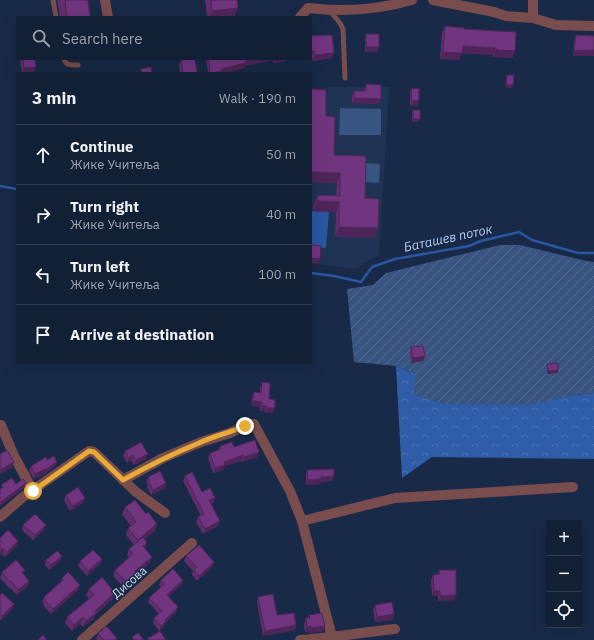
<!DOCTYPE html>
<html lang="en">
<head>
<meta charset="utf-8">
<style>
  body { margin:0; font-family:"IBM Plex Sans",sans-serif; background:#1f2d41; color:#f1f3f6 }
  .controls { position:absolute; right:12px; bottom:12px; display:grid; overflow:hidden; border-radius:0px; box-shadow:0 4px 16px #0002 }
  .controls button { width:36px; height:36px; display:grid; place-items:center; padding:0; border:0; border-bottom:1px solid #313e50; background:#122035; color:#f1f3f6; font:20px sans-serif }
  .stop { position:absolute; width:12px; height:12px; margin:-9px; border:3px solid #e8ab37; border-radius:50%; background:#fff }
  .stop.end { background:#e8ab37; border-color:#fff; box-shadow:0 1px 4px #0008 }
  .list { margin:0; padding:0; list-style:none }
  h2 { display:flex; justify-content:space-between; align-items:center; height:52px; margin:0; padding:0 16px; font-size:17px }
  h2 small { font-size:13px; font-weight:400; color:#9ca3ad }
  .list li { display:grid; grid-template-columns:26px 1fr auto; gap:12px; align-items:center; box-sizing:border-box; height:60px; padding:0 16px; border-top:1px solid #313e50 }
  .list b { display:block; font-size:15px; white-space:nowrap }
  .list p { margin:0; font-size:13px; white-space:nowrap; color:#9ca3ad }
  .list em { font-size:13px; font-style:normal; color:#9ca3ad }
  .icon { flex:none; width:22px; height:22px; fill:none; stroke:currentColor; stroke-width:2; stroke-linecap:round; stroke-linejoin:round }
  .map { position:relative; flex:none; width:594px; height:640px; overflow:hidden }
  .search { position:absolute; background:#122035; box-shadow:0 4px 16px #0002; left:16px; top:16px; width:296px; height:44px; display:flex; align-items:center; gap:10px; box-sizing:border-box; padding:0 14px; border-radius:0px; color:#9ca3ad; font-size:15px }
  .panel { position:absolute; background:#122035; box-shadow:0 4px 16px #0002; left:16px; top:72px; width:296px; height:292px; border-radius:0px }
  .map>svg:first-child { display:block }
</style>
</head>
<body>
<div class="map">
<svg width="594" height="640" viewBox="0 0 594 640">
  <defs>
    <pattern id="forest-crowns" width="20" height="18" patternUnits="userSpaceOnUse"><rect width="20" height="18" fill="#2e5ca7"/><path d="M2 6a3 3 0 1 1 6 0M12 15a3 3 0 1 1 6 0" fill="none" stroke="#4b73b3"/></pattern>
    <pattern id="garden-furrows" width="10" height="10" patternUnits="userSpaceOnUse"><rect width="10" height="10" fill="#385481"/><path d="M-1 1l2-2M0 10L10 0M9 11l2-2" fill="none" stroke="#546c93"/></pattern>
  </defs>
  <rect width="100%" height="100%" fill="#182a47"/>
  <polygon fill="#1f3355" points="330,87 389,87 379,255 355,269 311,263 311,91"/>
  <polygon fill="url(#forest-crowns)" points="396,366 415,374 573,395 594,393 594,459 432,457 402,478"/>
  <g fill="#385481">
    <polygon points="340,108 381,109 381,135 339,135"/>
    <polygon points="364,163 380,164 379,183 363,182"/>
  </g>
  <polygon fill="url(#garden-furrows)" points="500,245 520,245 586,261 594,262 594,393 573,395 529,405 443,404 414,395 415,374 396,366 354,362 347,289 373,285 386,273"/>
  <polygon fill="#2957a1" points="312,211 329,212 326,248 311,247"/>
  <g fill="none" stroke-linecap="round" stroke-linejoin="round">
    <g stroke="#2957a1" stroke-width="2.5">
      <polyline points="0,186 17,189"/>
      <polyline points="311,273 334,276 361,282 372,267 395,259 469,246 481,241 519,232 532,240 578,253 594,253"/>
    </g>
    <g stroke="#794d4d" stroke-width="5">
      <polyline points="53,0 56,17"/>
      <polyline points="329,10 340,23 343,29 345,78"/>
      <path d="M 64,59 C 66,66 72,65 78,65"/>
    </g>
    <g stroke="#794d4d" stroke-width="10">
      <polyline points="105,0 108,17"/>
      <polyline points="433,0 494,12 506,16 533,18 556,25 594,26"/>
      <path d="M 300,17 L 308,8 C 343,12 378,10 412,0"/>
      <polyline points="533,18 533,0"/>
      <polyline points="1,425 14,456 33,491"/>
      <polyline points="123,480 163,458 201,442 230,433 245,426 254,424 290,491 302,521 332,637"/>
      <polyline points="0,517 23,497 89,451 94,452 136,492 165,513"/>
      <polyline points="302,521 395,498 573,487"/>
      <polyline points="82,640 192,543"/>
      <path d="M 300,640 C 332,638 363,632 395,629"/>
    </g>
  </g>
  <g fill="#602e6c">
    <polygon points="57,0 88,0 90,17 60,17"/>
    <polygon points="205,0 237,0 238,8 234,17 207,17"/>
    <polygon points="445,26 464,29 513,58 493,57 493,55 462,53 459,60 440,59 442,33"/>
    <polygon points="366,34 379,47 377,52 365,52 365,39"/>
    <polygon points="576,35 594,36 594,56 573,56 574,41"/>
    <polygon points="311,36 334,53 332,58 313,61 312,56 311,56"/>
    <polygon points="20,59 35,59 36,67 34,72 22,73"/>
    <polygon points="206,59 287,59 286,61 273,63 273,60 245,66 244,68 227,73 208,73"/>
    <polygon points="181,60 197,73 180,73 179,65"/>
    <polygon points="366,84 381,99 379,104 352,103 352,96 354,91 364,91"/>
    <polygon points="311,89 326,116 334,155 365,198 378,228 375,238 335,237 336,212 314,211 314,204 318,195 336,195 337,183 311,182"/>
    <polygon points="411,89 418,106 410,106 410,94"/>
    <polygon points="413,110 420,119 419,121 412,122 412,112"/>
    <polygon points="411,347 425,356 423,361 411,363 410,353"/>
    <polygon points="547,364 558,370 558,373 547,374"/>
    <polygon points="262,382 269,399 273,413 265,413 265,411 260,411 260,407 251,406 252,398 254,392 260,393 260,387"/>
    <polygon points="220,446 234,447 257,457 242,462 241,461 225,466 223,470 213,473 208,458 210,453 218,450"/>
    <polygon points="125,451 146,459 134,465 131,460 127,463 123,456"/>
    <polygon points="57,462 55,466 45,474 34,479 29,471 31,466"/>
    <polygon points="307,470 334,476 332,481 320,482 320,484 306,485 306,475"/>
    <polygon points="185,476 202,492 215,498 213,503 211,504 218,526 203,534 196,522 198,517 201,516 183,481"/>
    <polygon points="148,477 165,488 151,495 147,487 148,485 146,482"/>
    <polygon points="66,495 85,498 83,503 70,511 64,500"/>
    <polygon points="125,507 155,531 144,539 145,549 150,563 135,575 134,580 124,588 113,576 115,570 129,558 127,555 129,549 134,545 126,535 128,528 131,526 122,514"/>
    <polygon points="23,525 44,530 33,540 22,530"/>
    <polygon points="0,538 18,541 16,546 5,557 2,554 0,555"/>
    <polygon points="186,556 214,562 212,567 197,581 192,575 193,571 184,561"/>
    <polygon points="102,559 100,564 87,576 78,566 80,561"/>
    <polygon points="46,560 60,561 49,570 45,565"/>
    <polygon points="439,570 455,600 438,601 438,596 432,596 431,580 433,575 438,575"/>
    <polygon points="2,572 24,574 29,581 28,586 17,595 9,587 8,587 0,578"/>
    <polygon points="62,578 80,585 78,590 51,614 43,605 44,603 42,602 44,597 60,583"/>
    <polygon points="161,580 183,580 181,585 168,596 176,612 166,622 164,626 159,631 153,623 154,618 159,614 148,602 149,598 161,587 159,585"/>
    <polygon points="89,589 115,593 113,599 95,615 93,619 83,627 80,624 72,631 65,623 67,617 89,599 86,595"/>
    <polygon points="0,595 14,604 12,609 0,621"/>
    <polygon points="258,597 277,615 296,625 295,630 263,636 257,602"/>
    <polygon points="375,605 394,614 393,620 375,622 373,610"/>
    <polygon points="309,615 325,626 323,631 309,633 309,631 305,632 304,624 306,618 308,618"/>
    <polygon points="98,634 117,638 116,640 97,640 96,639"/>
  </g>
  <g fill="#4e2558">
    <polygon points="238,8 234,17 210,17 212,11"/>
    <polygon points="463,46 496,48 493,55 460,53"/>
    <polygon points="366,47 379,47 377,52 365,52"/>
    <polygon points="496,50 515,51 513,58 493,57"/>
    <polygon points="594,50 594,56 573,56 574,51"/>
    <polygon points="311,51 314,51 312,56 311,56"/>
    <polygon points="443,52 462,53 459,60 440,59"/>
    <polygon points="334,53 332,58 313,61 315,55"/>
    <polygon points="254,59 273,59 273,60 245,66 244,68 227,73 210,73 246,61"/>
    <polygon points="275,59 287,59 286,61 273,63"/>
    <polygon points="36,67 34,72 22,73 24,68"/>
    <polygon points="506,85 513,85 512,88 505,87"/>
    <polygon points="354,98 381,99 379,104 352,103"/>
    <polygon points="419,100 418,106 410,106 412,101"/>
    <polygon points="413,119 420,119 419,121 412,122"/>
    <polygon points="311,172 340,173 337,183 311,182"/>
    <polygon points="317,201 339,202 336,212 314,211"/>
    <polygon points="339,227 378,228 375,238 335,237"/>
    <polygon points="311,258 320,259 318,264 311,263"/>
    <polygon points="425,356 423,361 411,363 413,358"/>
    <polygon points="558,370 558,373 547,374 548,371"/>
    <polygon points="253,401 262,402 260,407 251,406"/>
    <polygon points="262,406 267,406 265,411 260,411"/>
    <polygon points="267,408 275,408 273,413 265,413"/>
    <polygon points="259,452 257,457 242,462 244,457"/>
    <polygon points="148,454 146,459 134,465 136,460"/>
    <polygon points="133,455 131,460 127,463 129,458"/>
    <polygon points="243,455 241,461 225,466 223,470 213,473 215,468 224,462"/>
    <polygon points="14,462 12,468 0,474 0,470"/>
    <polygon points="57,462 55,466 45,474 34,479 35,474"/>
    <polygon points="334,476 332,481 321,482 320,484 306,485 308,480 321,477"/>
    <polygon points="26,483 24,488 1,505 0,508 1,502"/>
    <polygon points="166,483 165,488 151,495 153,490"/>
    <polygon points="85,498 83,503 70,511 72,506"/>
    <polygon points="215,498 213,503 207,505 209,500"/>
    <polygon points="220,521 218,526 203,534 205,529"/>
    <polygon points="157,524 155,531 135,547 138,540"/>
    <polygon points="46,525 44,530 33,540 35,535"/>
    <polygon points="18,541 16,546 5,557 7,552"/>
    <polygon points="147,543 145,549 143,546"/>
    <polygon points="3,548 2,554 0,555 0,552"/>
    <polygon points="62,556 60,561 49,570 51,565"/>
    <polygon points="152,557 150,563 135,575 134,580 124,588 126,582 135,571"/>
    <polygon points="102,559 100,564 87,576 88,571"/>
    <polygon points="214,562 212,567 197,581 199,576"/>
    <polygon points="183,580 181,585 165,600 167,595"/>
    <polygon points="29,581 28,586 17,595 18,590"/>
    <polygon points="80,585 78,590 51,614 53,609"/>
    <polygon points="434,591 440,591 438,596 432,596"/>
    <polygon points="115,593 113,599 95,615 93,619 83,627 86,621 95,611"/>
    <polygon points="456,595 455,600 438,601 440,596"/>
    <polygon points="14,604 12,609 0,621 2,616"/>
    <polygon points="178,607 176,612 166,622 164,626 159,631 161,626 165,620"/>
    <polygon points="394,614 393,620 375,622 377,617"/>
    <polygon points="83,617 80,624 72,631 74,625"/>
    <polygon points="296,625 295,630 263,636 265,631"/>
    <polygon points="311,626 309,631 305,632 307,627"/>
    <polygon points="325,626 323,631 309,633 311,628"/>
  </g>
  <g fill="#70357e" stroke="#4e2558">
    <polygon points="65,0 88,0 90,17 67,17"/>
    <polygon points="211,0 237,0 238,8 212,11"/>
    <polygon points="445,26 464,28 464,29 516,32 515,51 496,50 496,48 463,46 462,53 443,52"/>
    <rect x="366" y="34" width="13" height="13"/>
    <polygon points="332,35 334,53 315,55 314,51 311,51 311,36"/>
    <polygon points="576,35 594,36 594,50 574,51"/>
    <polygon points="23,59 35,59 36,67 24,68"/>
    <polygon points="187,59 195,59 197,73 183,73 181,60"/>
    <polygon points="209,59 254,59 246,61 246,63 221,69 222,71 210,73"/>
    <polygon points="151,67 152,73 142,73 141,69"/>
    <polygon points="507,75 514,75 513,85 506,85"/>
    <polygon points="366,84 381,85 381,99 354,98 354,91 366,91"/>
    <polygon points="419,88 419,100 412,101 411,89"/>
    <polygon points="311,89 326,90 326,116 335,117 334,155 366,156 365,198 379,199 378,228 339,227 339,202 317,201 318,195 340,196 340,173 311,172"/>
    <rect x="413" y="110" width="7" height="9"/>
    <polygon points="311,245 321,246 320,259 311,258"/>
    <polygon points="423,346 425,356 413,358 411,347"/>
    <polygon points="558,363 558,370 548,371 547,364"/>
    <polygon points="262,382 270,383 269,399 275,400 275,408 267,408 267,406 262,406 262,402 253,401 254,392 261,393"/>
    <polygon points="255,440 259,452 244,457 243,455 224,462 225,465 215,468 210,453 221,449 220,446 232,442 234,447"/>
    <polygon points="141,442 148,454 136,460 133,455 129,458 125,451"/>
    <polygon points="7,450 14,462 0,470 0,454"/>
    <polygon points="54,456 57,462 46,469 35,474 31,466 46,457 47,460"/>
    <polygon points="334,469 334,476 321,477 321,479 308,480 307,470"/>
    <polygon points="160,471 166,483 153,490 149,482 150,481 148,477"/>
    <polygon points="192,472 202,492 210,488 215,498 209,500 220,521 205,529 198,517 204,514 185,476"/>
    <polygon points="12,478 16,484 23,479 26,483 1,502 2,504 0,505 0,489 3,487 1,485"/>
    <polygon points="78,487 85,498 72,506 66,495"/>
    <polygon points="135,500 146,514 148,512 157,524 138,540 128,528 136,522 125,507"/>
    <polygon points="35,514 46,525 35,535 23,525"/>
    <polygon points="8,530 18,541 7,552 3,548 0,552 0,538"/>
    <polygon points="143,537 147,543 143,546 152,557 135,571 136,573 126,582 115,570 133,554 129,549"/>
    <polygon points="199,545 214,562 199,576 194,570 197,567 186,556"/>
    <polygon points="93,550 102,559 88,571 80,561"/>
    <polygon points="57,551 62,556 51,565 46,560"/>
    <polygon points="16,560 25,570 22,572 29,581 18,590 11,581 10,582 2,572"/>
    <polygon points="173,569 183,580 167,595 178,607 165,620 166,621 161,626 154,618 162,611 149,598 164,584 161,580"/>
    <polygon points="439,570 456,570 456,595 440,596 440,591 434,591 433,575 440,574"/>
    <polygon points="68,572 80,585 53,609 45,600 46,599 44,597 63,580 62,578"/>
    <polygon points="102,577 115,593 95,611 96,613 86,621 83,617 74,625 67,617 94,595 89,589"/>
    <polygon points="2,593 14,604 2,616 0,614 0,595"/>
    <polygon points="273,594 277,615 294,613 296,625 265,631 258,597"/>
    <polygon points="392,602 394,614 377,617 375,605"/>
    <polygon points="322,613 325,626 311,628 311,626 307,627 306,618 310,618 309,615"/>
    <polygon points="106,626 117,638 114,640 104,640 98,634"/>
    <polygon points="160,631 166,640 148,640 147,639"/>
    <polygon points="138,633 144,640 134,640 132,637"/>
    <polygon points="43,635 47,640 38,640"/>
  </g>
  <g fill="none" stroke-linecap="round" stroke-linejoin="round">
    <path stroke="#e8ab37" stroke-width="5" d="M 33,491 L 89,451 L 94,452 L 123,480 C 148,466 172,454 199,443 C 214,436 229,433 245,426"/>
  </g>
  <g text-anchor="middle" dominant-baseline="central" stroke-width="3" stroke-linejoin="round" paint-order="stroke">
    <g font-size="12" fill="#ccd8eb" stroke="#182a47">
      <text transform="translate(129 582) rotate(-41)">Дисова</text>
    </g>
    <g font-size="13" font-style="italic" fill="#b3cdf7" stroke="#182a47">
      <text transform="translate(448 238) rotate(-12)">Баташев поток</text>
    </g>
  </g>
</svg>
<div class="controls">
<button>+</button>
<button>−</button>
<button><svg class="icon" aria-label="locate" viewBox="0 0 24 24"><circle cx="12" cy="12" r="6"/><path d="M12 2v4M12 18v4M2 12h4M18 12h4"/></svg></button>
</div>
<div class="stop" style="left:33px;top:491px"></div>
<div class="stop end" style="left:245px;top:426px"></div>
<div class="search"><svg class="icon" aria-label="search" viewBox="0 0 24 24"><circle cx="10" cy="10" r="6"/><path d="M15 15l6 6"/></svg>Search here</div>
<section class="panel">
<h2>3 min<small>Walk · 190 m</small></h2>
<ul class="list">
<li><svg class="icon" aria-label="ahead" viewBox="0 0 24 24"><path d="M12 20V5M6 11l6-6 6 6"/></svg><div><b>Continue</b><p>Жике Учитеља</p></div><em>50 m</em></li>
<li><svg class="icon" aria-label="right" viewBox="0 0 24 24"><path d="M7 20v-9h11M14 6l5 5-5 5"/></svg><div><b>Turn right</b><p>Жике Учитеља</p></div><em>40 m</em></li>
<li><svg class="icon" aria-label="left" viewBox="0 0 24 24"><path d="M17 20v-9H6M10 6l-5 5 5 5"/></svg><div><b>Turn left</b><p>Жике Учитеља</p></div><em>100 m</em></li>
<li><svg class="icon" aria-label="arrive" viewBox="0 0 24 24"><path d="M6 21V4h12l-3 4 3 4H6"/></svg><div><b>Arrive at destination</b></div></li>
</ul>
</section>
</div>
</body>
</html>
